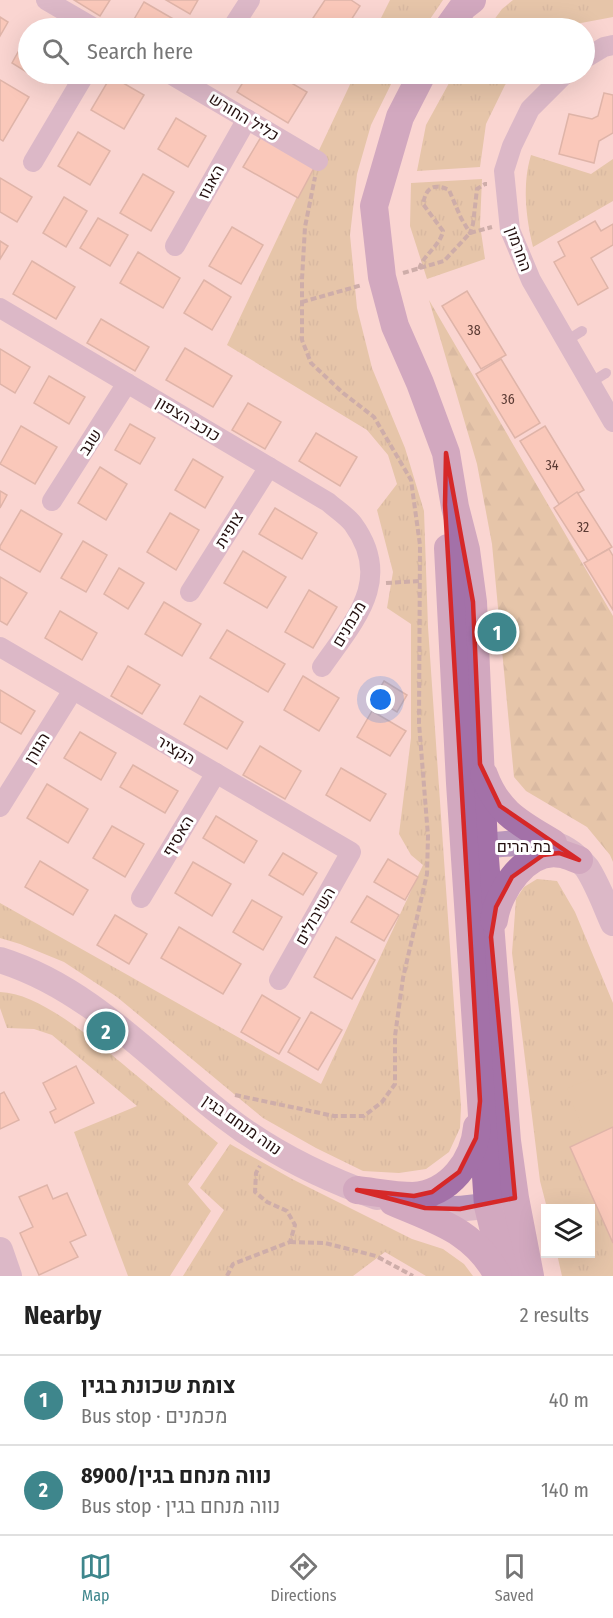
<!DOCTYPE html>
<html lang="en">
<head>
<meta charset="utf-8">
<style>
  body { margin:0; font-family:"Fira Sans Condensed",Heebo,sans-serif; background:#f2f2f2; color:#222 }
  .controls { position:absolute; right:18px; bottom:18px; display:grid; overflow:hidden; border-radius:0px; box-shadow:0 6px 24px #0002 }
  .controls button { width:54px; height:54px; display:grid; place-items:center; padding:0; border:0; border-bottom:2px solid #e0e0e0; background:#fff; color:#222; font:30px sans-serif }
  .you { position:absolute; left:381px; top:700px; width:21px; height:21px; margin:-15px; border:4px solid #fff; border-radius:50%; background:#1a73e8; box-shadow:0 0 0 9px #1a73e833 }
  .badge { display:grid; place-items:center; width:39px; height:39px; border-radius:50%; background:#3e868c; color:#fff; font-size:20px; font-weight:700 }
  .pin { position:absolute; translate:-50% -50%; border:3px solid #fff; box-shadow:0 2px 6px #0006 }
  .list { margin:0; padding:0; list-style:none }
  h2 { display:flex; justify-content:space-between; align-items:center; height:78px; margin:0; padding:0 24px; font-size:26px }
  h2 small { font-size:20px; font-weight:400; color:#767676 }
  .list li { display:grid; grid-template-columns:39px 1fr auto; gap:18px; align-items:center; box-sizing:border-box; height:90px; padding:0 24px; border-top:2px solid #e0e0e0 }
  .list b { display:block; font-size:22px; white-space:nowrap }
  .list p { margin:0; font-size:20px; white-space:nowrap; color:#767676 }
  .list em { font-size:20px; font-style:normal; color:#767676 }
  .icon { flex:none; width:33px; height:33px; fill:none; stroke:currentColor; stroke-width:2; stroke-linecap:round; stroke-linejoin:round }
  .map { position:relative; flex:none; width:613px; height:1276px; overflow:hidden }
  .search { position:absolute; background:#fff; box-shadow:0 6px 24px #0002; left:18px; right:18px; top:18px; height:66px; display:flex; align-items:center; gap:15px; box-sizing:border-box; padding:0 21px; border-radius:33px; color:#767676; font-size:22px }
  .sheet { height:258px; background:#fff }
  nav { display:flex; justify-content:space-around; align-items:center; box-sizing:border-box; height:84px; border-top:2px solid #e0e0e0; background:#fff; font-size:16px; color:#767676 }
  nav a { display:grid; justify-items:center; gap:3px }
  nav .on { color:#3e868c }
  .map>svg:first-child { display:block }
</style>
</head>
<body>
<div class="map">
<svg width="613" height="1276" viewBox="0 0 613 1276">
  <defs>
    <pattern id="grass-tufts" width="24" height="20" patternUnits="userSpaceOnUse" patternTransform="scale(1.5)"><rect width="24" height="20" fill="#ceb178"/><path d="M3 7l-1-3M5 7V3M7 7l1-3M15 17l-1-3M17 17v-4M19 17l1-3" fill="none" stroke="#b19767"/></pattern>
    <pattern id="forest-firs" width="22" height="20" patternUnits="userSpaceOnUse" patternTransform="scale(1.5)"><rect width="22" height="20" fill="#ceb178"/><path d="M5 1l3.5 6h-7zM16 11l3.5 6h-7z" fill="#b19767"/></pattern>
  </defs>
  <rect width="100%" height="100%" fill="#fad5d1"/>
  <g fill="url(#grass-tufts)">
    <polygon points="390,0 443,0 424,28 376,28"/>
    <polygon points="513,0 613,0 613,17 581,23 571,28 488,28 502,9"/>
    <polygon points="355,74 396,74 371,125 357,174 350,235 357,308 372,368 405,448 424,511 428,627 461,1107 460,1128 449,1152 426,1169 399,1173 363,1171 316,1148 263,1118 117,997 64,962 20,944 0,938 0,903 321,1084 423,865 411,855 399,834 411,738 411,624 387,608 393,572 377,510 397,484 388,455 367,430 227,345"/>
    <polygon points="454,74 515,74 505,85 486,124 480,167 417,171 426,125"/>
    <path d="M 531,155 L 591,174 L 613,159 L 613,201 L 533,247 C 526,217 522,185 531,155 Z"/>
    <polygon points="482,179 480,225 485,259 427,279 410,226 411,183"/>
    <polygon points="537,879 557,881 575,912 613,1003 613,1276 562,1276 557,1254 590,1254 590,1208 547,1208 540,1181 512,953 516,899 524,887"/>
    <path d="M 0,992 C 43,993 103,1048 136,1075 C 163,1098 190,1120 218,1143 L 188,1184 L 211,1211 L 170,1276 L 128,1276 L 74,1132 L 137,1106 L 52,1035 L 34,1029 L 7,1028 L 0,1008 Z"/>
    <polygon points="230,1144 292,1179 412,1239 443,1249 464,1264 473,1276 426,1276 385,1252 353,1276 183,1276 224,1210 200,1188"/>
  </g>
  <polygon fill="url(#forest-firs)" points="429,300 613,616 613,862 610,855 587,827 526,791 514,777 492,544 477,464"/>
  <polygon fill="#ceb178" points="613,1071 613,1213 567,1088"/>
  <g fill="#fab99e" stroke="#bf8c77" stroke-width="1.5">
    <polygon points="74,0 110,0 100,16"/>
    <polygon points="166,0 198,0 190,14"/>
    <polygon points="325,0 351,0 360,6 346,28 331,28 313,18"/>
    <polygon points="144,2 189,28 129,28"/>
    <polygon points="0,17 8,22 0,36"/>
    <polygon points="28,34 28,73 12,63"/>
    <polygon points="30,74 51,74 46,83"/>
    <polygon points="248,74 276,74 307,92 288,123 237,92"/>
    <polygon points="111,76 144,95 124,129 91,110"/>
    <polygon points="0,80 29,97 3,141 0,139"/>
    <polygon points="604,93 613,95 613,133 599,141 594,163 559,154 569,114 592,119 598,116"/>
    <polygon points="176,118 206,136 188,167 158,149"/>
    <polygon points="78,132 110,151 90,185 58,166"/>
    <polygon points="261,137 315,166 298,198 243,167"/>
    <polygon points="143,174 174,192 151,231 120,213"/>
    <polygon points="0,178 32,197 17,222 0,212"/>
    <polygon points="64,197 87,211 66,247 43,233"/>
    <polygon points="98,218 128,235 110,266 80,248"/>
    <polygon points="595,221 601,231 613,224 613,245 591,258 608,288 578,305 554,262 565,256 558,242"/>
    <polygon points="232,227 263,245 241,284 209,266"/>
    <polygon points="0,241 8,246 0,259"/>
    <polygon points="138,252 180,278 163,308 120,283"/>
    <polygon points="32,261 75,287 56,319 13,294"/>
    <polygon points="204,280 231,297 212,330 184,313"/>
    <polygon points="467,291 506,355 481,369 442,306"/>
    <polygon points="101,319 149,347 135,371 87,343"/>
    <polygon points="185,348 232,376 213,407 166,380"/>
    <polygon points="0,349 30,367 15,393 0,384"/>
    <polygon points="501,359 540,423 515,438 476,374"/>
    <polygon points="49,376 85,397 69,424 34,403"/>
    <polygon points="248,403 281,422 265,449 232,430"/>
    <polygon points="130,424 155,438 140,464 115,450"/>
    <polygon points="21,426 57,447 35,484 0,464"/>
    <polygon points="545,426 584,490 559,504 520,441"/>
    <polygon points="316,433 357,457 340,486 299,461"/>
    <polygon points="193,459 223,477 205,508 175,490"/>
    <polygon points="100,467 127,484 106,520 78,503"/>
    <polygon points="0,491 7,495 0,508"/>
    <polygon points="577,492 612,547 588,561 554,508"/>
    <polygon points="275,508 317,533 302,559 259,534"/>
    <polygon points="21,510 62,534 40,572 0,549 0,546"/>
    <polygon points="170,513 199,530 176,570 147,552"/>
    <polygon points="83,541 107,555 86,592 61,578"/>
    <polygon points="609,549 613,556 613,610 584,563"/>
    <polygon points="243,551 286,577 267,608 224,583"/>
    <polygon points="119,568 144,583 128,609 104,594"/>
    <polygon points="0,577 27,593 7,625 0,621"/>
    <polygon points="309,590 337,607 313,648 285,632"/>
    <polygon points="164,602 201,624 182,656 145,634"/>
    <polygon points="60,611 97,633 82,660 45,638"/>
    <polygon points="227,630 285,664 268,692 210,658"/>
    <polygon points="128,666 160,685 142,714 111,696"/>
    <polygon points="303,676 339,698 319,731 284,710"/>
    <polygon points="384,681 407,695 397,712 374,698"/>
    <polygon points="0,690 35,711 21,734 0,722"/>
    <polygon points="200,696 243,722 227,749 184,724"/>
    <polygon points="372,711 406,731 390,756 357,737"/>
    <polygon points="80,732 116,753 101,780 64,758"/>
    <polygon points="260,746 301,771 285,799 243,775"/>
    <polygon points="133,765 178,791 165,813 120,787"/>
    <polygon points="341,768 386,794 370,821 326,795"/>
    <polygon points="47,784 88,809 68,843 27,818"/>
    <polygon points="216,816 257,841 244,863 203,838"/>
    <polygon points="112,826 144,844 125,877 93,858"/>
    <polygon points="283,853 317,873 303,895 269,875"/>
    <polygon points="388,859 418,877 405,900 374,882"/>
    <polygon points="40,861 88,890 73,915 25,887"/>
    <polygon points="193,862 231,884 212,916 175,893"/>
    <polygon points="367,896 399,915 384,941 351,922"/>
    <polygon points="252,900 282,917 263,950 233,932"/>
    <polygon points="115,915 147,934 129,964 97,945"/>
    <polygon points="179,927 241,964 223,994 161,958"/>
    <polygon points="336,937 375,960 352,999 314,977"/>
    <polygon points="262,995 300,1018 279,1054 241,1032"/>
    <polygon points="311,1012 342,1030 318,1070 288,1052"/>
    <polygon points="76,1066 94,1103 55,1123 50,1112 56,1109 43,1083"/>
    <polygon points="4,1092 19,1120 0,1129 0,1094"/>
    <polygon points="613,1127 613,1243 570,1147"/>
    <polygon points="47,1185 53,1199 67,1193 86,1235 70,1242 78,1257 39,1275 20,1233 33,1227 19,1197"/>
  </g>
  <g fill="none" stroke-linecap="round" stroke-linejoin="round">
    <g stroke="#997c79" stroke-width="4" stroke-dasharray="6 3" stroke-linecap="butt">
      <path d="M 419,269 C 424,254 440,246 443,231 L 423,204 C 426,187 434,183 449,190 L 461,218 L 470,233 L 473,224 L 477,189 L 485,184 L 487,184"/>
      <polyline points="403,273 444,261 470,233 492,227"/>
      <polyline points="302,302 362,285"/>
      <polyline points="386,583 420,581"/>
      <polyline points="235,1095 334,1116 364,1116 382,1102 395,1084 395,1036 403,978 427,874 428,836 419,723 420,545 411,480 374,417 343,393 311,363 302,340 302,279 305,227 315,177"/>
      <polyline points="290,1242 325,1243 376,1256 413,1276"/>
      <polyline points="227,1276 233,1264 290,1242 295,1225 287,1211 267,1202 255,1192 256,1173 260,1166"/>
    </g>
    <g stroke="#b896bb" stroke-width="10">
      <polyline points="566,341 582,331"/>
      <polyline points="590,383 606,373"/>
    </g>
    <g stroke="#b896bb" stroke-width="20">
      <polyline points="46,0 94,28"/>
      <polyline points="232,28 250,0"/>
      <polyline points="584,59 604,47 613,45"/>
      <polyline points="170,74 318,161"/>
      <polyline points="565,74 530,109 512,146 504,171 510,230 531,280 613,422"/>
      <polyline points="33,162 85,74"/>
      <polyline points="175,246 247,119"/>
      <path d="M 0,308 L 328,502 C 336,509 347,516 353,524 C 394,580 354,621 322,667"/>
      <polyline points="52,501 127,383"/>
      <polyline points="190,592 269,467"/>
      <polyline points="0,647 351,852 279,980"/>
      <polyline points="0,807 73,690"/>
      <polyline points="141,898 216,773"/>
    </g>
    <g stroke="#b896bb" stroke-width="26">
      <path d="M 465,848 C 485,846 537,839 554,844 C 566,847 579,858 587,868 C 598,885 605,905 613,923"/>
      <path d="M 0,960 C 90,988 152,1060 224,1116 C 269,1151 323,1178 377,1197"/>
      <path d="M 412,1206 C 444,1212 476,1209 506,1201"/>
      <polyline points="0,1250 9,1276"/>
    </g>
    <g stroke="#a371a8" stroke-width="28">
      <polyline points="448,28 463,7 472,0"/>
      <polyline points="422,74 400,117 374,206 382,277 395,326 420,383 446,453 455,507 466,550 473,602 484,846 507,1141 515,1198 530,1276"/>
      <polyline points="448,548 460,783 488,1206 505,1276"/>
      <path d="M 484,775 C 498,813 520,823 553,843"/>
      <path d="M 494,920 C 498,891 527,847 561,854 C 567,855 573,858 579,860"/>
      <path d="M 357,1190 C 375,1192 395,1196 413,1196 C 450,1194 474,1160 477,1127"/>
      <path d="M 393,1202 C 437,1221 475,1231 498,1276"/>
    </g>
  </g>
  <path d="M0 0H613V1276H0ZM 446,453 L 473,602 L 480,764 L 500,806 L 579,860 L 559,853 L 543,855 L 512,877 L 496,907 L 491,937 L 515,1198 L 460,1209 L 425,1208 L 357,1190 L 414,1196 L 432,1192 L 459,1172 L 476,1138 L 480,1101 L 445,505 Z" fill="#fad5d1" fill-opacity=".55" fill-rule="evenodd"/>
  <path fill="none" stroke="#d62828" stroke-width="4.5" stroke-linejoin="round" d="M 446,453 L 473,602 L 480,764 L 500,806 L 579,860 L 559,853 L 543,855 L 512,877 L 496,907 L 491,937 L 515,1198 L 460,1209 L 425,1208 L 357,1190 L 414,1196 L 432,1192 L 459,1172 L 476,1138 L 480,1101 L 445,505 Z"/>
  <g text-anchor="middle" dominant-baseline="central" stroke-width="6" stroke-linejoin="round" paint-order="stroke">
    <g font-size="14" fill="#5a3a33">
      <text x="474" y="330">38</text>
      <text x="508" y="399">36</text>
      <text x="552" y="465">34</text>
      <text x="583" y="527">32</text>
    </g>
    <g font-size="16" fill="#24100f" stroke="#fff">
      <text transform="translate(244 117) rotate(31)">כליל החורש</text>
      <text transform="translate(211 182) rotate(-61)">האגוז</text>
      <text transform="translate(519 249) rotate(70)">החרמון</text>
      <text transform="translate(188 419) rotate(31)">כוכב הצפון</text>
      <text transform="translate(90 442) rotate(-57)">שגב</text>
      <text transform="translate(229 530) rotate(-58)">צופית</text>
      <text transform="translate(349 624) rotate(-59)">מכמנים</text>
      <text transform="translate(37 748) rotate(-58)">הגורן</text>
      <text transform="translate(176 750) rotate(30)">הקציר</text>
      <text transform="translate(178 836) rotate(-59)">האסיף</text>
      <text x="524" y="846">בת הרים</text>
      <text transform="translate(315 916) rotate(-60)">השיבולים</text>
      <text transform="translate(242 1125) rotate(35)">נווה מנחם בגין</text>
    </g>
  </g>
</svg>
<div class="controls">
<button><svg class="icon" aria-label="layers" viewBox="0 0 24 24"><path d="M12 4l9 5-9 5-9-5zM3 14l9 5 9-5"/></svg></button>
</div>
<div class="you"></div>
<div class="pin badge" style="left:497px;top:632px">1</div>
<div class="pin badge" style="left:106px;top:1031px">2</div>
<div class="search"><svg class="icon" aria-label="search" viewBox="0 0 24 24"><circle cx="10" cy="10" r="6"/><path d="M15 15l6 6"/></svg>Search here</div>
</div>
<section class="sheet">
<h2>Nearby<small>2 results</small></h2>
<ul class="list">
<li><span class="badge">1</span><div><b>צומת שכונת בגין</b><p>Bus stop · מכמנים</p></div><em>40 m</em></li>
<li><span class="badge">2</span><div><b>נווה מנחם בגין/8900</b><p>Bus stop · נווה מנחם בגין</p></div><em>140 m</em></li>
</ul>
</section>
<nav>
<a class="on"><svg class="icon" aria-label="map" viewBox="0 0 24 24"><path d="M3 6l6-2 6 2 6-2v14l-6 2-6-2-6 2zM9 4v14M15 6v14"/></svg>Map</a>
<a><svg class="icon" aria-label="directions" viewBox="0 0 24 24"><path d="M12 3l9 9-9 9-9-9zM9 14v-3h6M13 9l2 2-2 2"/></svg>Directions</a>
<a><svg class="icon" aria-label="saved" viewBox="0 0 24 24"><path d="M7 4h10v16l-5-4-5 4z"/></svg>Saved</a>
</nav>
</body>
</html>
